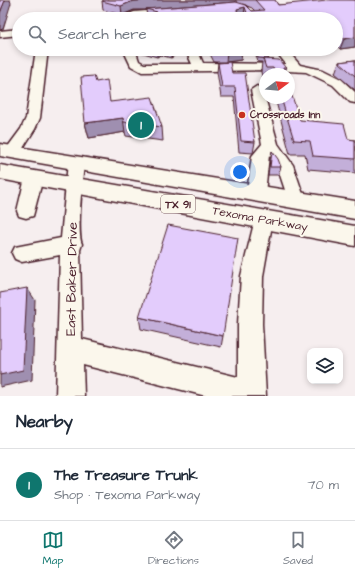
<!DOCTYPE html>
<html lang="en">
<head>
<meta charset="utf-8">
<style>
  body { margin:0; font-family:"Architects Daughter",sans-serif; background:#f2f2f3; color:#1f2937 }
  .controls { position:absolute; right:12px; bottom:12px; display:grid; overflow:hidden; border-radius:8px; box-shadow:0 2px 6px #0003 }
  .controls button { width:36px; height:36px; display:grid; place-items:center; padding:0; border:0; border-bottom:1px solid #e0e1e3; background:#fff; color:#1f2937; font:20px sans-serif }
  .compass { position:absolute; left:259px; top:68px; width:36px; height:36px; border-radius:50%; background:#fff; box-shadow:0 2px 6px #0003; rotate:74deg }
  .you { position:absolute; left:240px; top:172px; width:14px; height:14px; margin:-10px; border:3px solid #fff; border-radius:50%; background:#1a73e8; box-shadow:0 0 0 6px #1a73e833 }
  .badge { display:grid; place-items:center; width:26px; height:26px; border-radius:50%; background:#0f766e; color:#fff; font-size:13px; font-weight:700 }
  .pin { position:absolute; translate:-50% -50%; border:2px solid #fff; box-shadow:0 1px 4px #0006 }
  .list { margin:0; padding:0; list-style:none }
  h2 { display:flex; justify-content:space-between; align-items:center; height:52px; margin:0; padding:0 16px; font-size:17px }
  h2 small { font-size:13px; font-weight:400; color:#747a83 }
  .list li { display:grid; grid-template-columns:26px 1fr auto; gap:12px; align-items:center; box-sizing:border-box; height:72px; padding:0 16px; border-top:1px solid #e0e1e3 }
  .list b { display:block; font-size:15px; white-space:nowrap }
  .list p { margin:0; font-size:13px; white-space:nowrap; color:#747a83 }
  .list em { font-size:13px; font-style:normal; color:#747a83 }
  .icon { flex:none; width:22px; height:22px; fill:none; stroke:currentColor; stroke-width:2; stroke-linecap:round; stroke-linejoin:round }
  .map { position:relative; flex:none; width:355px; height:396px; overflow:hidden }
  .search { position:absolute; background:#fff; box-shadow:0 2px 6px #0003; left:12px; right:12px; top:12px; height:44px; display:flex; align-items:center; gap:10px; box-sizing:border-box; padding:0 14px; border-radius:22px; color:#747a83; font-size:15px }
  .sheet { height:124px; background:#fff }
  nav { display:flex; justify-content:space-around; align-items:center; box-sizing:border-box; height:56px; border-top:1px solid #e0e1e3; background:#fff; font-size:11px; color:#747a83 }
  nav a { display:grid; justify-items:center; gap:2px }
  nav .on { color:#0f766e }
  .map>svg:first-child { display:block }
</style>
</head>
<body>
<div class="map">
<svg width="355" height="396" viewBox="0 0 355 396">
  <rect width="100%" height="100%" fill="#f6eeef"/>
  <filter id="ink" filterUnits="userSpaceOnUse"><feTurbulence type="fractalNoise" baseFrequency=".025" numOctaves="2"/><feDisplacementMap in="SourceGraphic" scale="8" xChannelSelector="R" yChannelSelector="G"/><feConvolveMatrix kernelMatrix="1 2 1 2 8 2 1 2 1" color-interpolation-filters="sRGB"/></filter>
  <g filter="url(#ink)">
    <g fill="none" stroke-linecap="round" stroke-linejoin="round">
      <g stroke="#4a1f2b" stroke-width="3">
        <g id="minor">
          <polygon points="171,9 174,10 174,14 118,19 134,12"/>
          <polygon points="19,29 19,35 0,37 0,31"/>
          <polygon points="36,49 48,49 40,118 35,129 18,156 12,157 6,156 4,152 21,129 26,118"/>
          <polygon points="123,49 135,49 139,61 144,64 192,64 185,49 197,49 203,63 286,64 274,49 286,49 300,65 323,70 341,79 355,92 355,103 350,102 333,85 306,72 269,70 142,72 131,66"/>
          <polygon points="257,86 263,90 278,144 293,165 305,200 302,205 296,207 290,205 277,166 269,155 265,193 262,198 256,199 250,198 247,193 252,156 262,144 251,90"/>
          <path d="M 76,157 L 82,158 L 84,162 C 83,178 76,232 82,244 L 80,250 L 82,339 L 238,377 L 238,324 L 241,276 L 255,219 L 257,214 L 264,212 L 271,214 L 273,219 L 263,276 L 262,324 L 266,396 L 206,396 L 83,365 L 84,396 L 56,396 L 60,255 L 22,262 L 15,259 L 12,253 L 15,247 L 61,238 L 68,162 L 70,158 Z"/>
          <polygon points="34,172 40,174 43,178 33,216 26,218 19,216 17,211 25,178 28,174"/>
        </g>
      </g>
      <g stroke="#4a1f2b" stroke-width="3">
        <g id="major">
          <polygon points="0,144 355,201 355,219 0,156"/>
          <polygon points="0,165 355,226 355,246 0,179"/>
        </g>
      </g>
      <use href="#minor" fill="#fbf7ec" fill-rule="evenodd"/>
      <use href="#major" fill="#fbf7ec" fill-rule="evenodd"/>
    </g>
    <g fill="#c3afd9" stroke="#4a1f2b" fill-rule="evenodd">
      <path d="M 104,0 L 275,0 L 278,5 L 355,0 L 355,47 L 340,49 L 336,45 L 336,19 L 245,19 L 244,16 L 238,17 L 238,19 L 143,19 L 147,17 L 146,10 L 134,10 L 122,15 L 103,10 L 102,1 ZM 247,6 L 252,8 L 255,11 L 252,11 Z"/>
      <polygon points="136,49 184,49 171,58 160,55 157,57 137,51"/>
      <polygon points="210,49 242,49 241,60 226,62 214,62 210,54"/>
      <polygon points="254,49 261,49 269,59 269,60 286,68 285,74 265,74 265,80 263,80 261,72 262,62 258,62"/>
      <polygon points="355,60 355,90 335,73 339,62"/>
      <polygon points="218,63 232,73 255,142 253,153 239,152 234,97 221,97 217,72"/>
      <polygon points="96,82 110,102 162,127 163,141 126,136 125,132 89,138 85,123"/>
      <polygon points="275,98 289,98 300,120 348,139 355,140 355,173 308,169 305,154 290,154"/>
      <polygon points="272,151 281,167 278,175 268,175 270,159"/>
      <polygon points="139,317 223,336 221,347 141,329"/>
    </g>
    <g fill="#9f8fb0" stroke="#4a1f2b">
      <polygon points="5,0 10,0 11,3 3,29 0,30 0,13"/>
      <polygon points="152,0 236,0 236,2 146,9 146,10 134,10 122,15 121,6 133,1"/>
      <polygon points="245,7 244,16 236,18 237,9"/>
      <polygon points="201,15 201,19 194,19"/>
      <polygon points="355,37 355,47 340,49 344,39"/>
      <polygon points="157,49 160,49 160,55 157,57"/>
      <polygon points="171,49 184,49 171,58"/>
      <polygon points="242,50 241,60 226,62 227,51"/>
      <polygon points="123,118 125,132 89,138 85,123"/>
      <polygon points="27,288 35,300 32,380 0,387 0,375"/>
    </g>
    <g fill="#e3ccfc" stroke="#4a1f2b">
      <polygon points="0,0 5,0 0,13"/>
      <polygon points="104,0 152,0 133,1 121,6 102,1"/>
      <polygon points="255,0 275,0 278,5 327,0 355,0 355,37 344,39 336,33 336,19 318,19 314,16 312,19 249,19 245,7 237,9 238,19 204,19 201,15 194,19 143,19 157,12 146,9 236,2 246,5 252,11 264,10"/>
      <polygon points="214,49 242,49 242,50 227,51 215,51"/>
      <polygon points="256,49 261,49 269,59 258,58"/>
      <polygon points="263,59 279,60 286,68 283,68 285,74 275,74 273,68 266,68"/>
      <polygon points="355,60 355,76 339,62"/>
      <polygon points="230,62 232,73 245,73 255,142 241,141 235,87 222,87 218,63"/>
      <polygon points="94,76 96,82 107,80 110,102 152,97 162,127 124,122 123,118 85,123 81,77"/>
      <polygon points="289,87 300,120 344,124 348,139 355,140 355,159 313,156 310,141 294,140 281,98 289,98"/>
      <polygon points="272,151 278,159 281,167 270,167"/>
      <polygon points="168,225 238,238 223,336 139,317"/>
      <polygon points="27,288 23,370 0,375 0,293"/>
    </g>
  </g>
  <circle fill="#c8321e" stroke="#fbf7ec" stroke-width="1.5" cx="242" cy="115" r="4"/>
  <g text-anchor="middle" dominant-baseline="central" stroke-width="4" stroke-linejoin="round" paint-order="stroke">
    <g font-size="10" font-weight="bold" fill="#4a1f2b" stroke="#fbf7ec" text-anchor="start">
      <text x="250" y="115">Crossroads Inn</text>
    </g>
    <rect fill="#fbf7ec" stroke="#7f6065" stroke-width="1" x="161" y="195" width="34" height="18" rx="3"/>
    <g font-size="11" font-weight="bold" fill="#4a1f2b">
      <text x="178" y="204">TX 91</text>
    </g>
    <g font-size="12" fill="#4a1f2b" stroke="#fbf7ec">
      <text transform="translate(260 219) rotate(10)">Texoma Parkway</text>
    </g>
    <g font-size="14" fill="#4a1f2b" stroke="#fbf7ec">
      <text transform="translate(72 279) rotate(-89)">East Baker Drive</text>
    </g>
  </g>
</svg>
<div class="controls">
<button><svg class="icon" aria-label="layers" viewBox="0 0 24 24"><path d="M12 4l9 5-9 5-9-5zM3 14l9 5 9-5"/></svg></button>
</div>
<svg class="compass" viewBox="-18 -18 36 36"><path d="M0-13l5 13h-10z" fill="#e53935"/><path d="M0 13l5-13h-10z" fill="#747a83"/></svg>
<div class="you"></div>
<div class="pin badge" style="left:141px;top:125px">1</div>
<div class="search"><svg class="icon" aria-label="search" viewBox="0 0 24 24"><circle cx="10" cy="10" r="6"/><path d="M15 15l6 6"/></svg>Search here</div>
</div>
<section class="sheet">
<h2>Nearby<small></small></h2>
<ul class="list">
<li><span class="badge">1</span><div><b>The Treasure Trunk</b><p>Shop · Texoma Parkway</p></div><em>70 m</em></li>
</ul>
</section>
<nav>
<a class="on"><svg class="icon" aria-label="map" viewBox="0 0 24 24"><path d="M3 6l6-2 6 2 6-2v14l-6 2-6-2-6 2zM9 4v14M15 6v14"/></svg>Map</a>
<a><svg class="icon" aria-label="directions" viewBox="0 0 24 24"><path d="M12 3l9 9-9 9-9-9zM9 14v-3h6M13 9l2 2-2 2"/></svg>Directions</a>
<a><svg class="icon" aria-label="saved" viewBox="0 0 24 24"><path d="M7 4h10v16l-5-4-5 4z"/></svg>Saved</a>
</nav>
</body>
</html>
